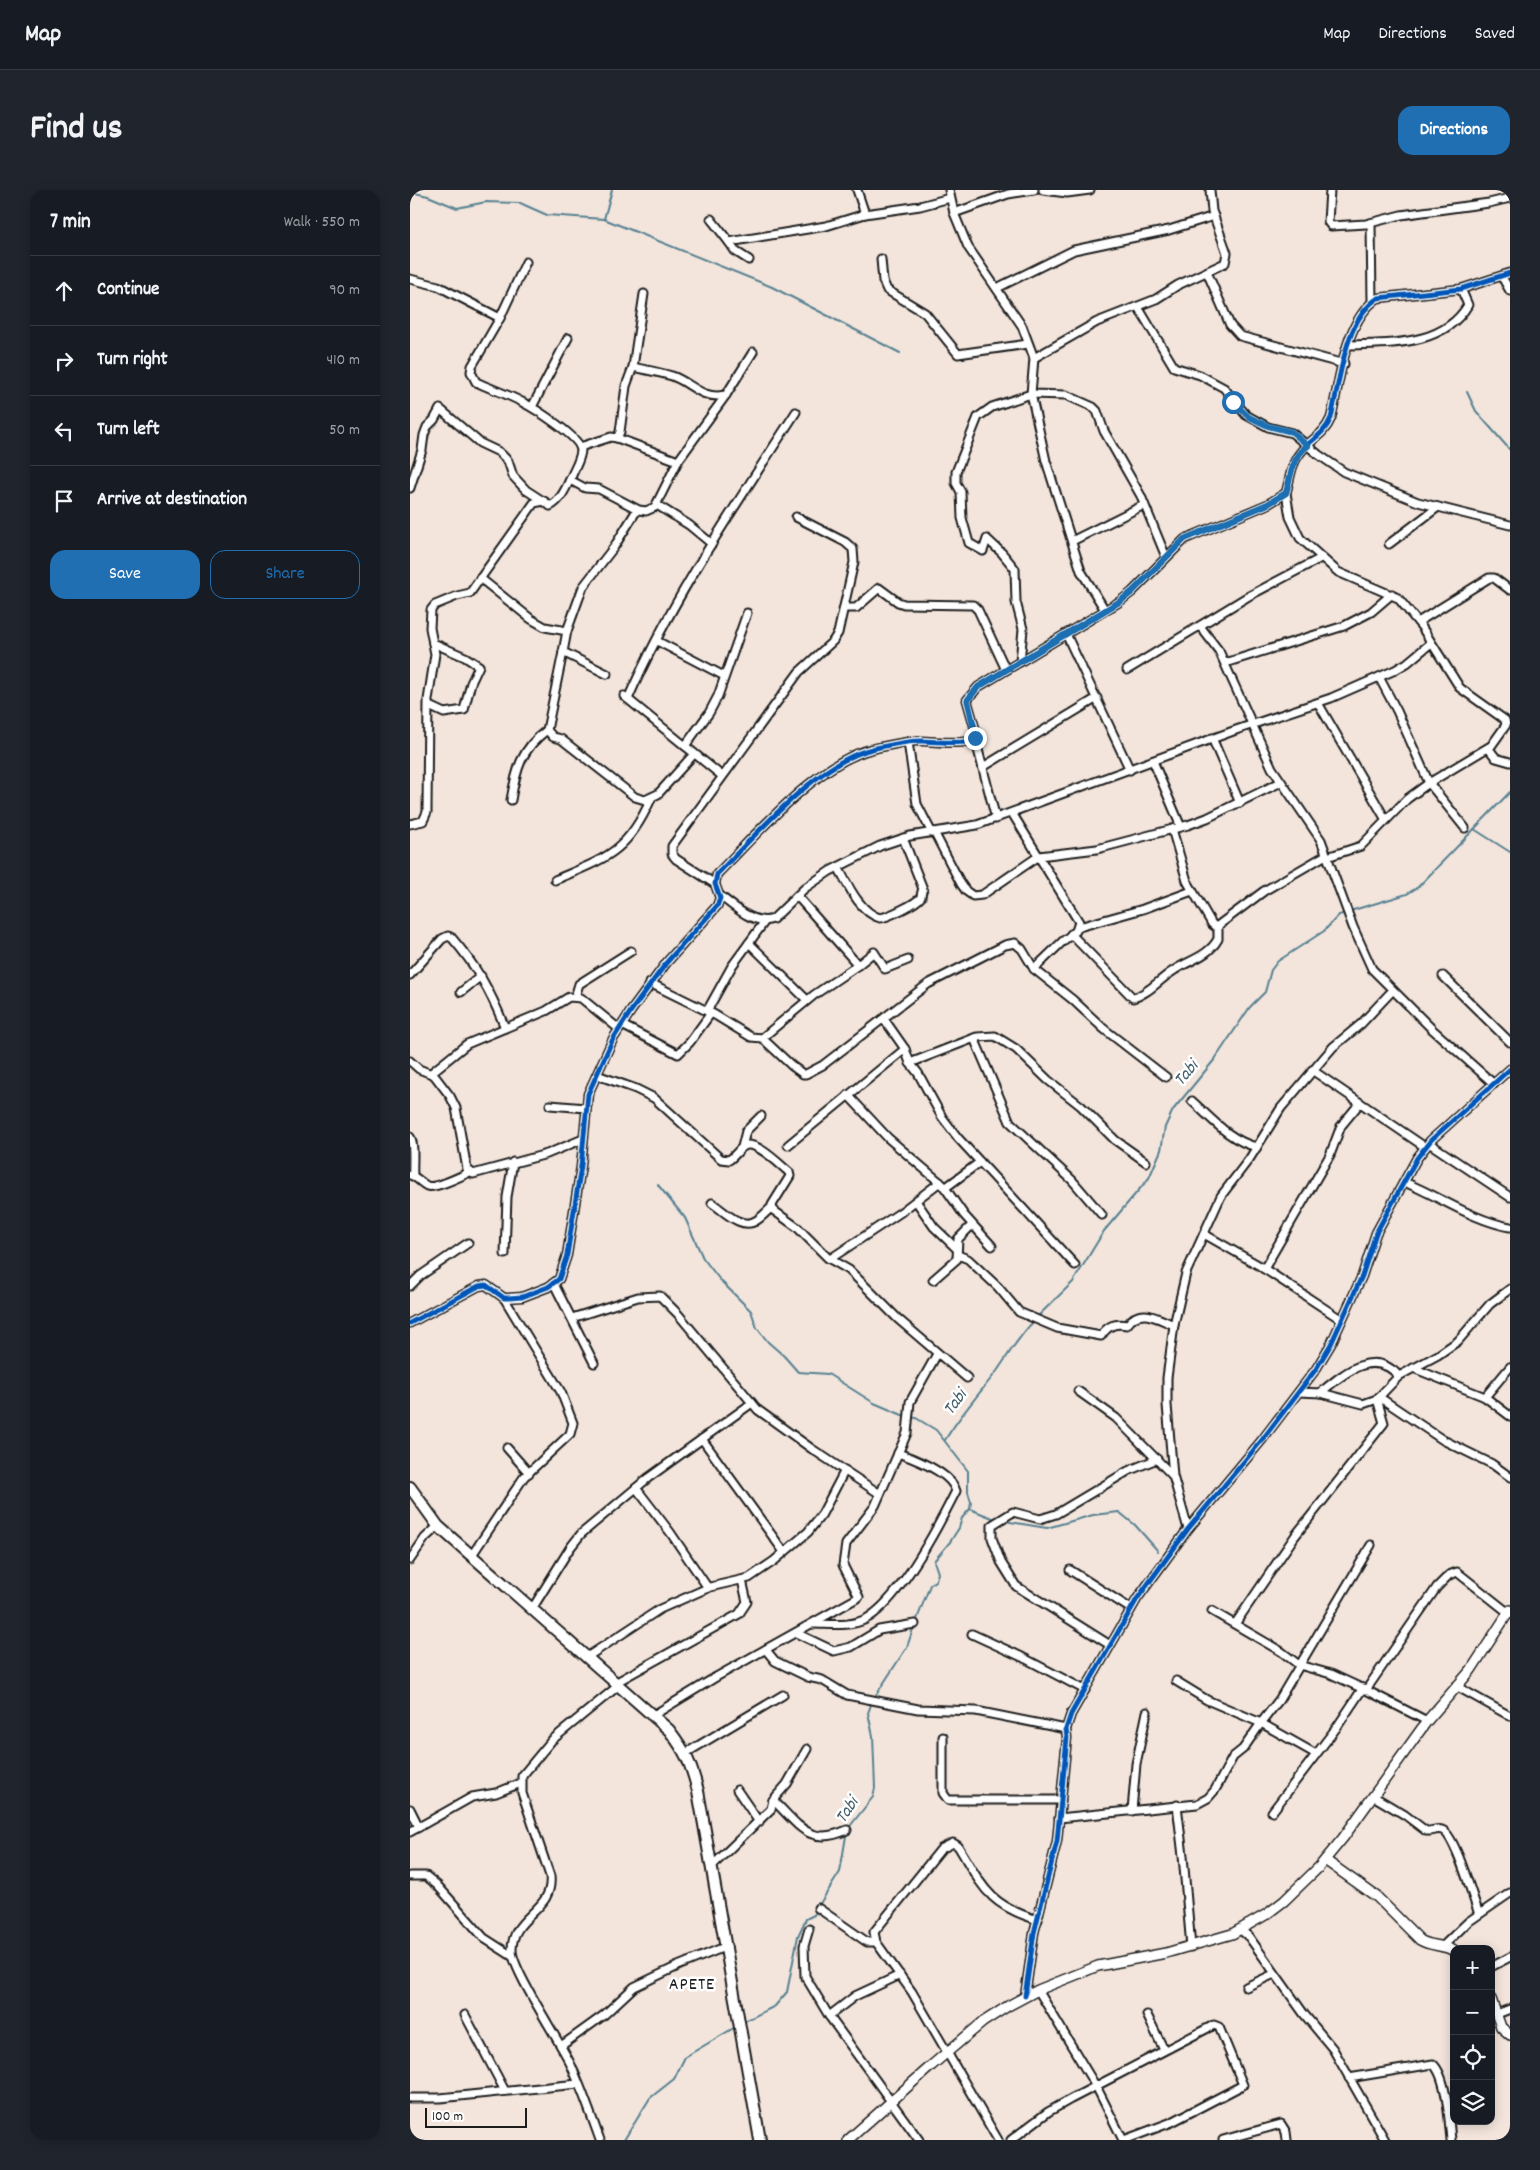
<!DOCTYPE html>
<html lang="en">
<head>
<meta charset="utf-8">
<style>
  body { margin:0; font-family:Dekko,sans-serif; background:#20242c; color:#f1f3f6 }
  .controls { position:absolute; right:15px; bottom:15px; display:grid; overflow:hidden; border-radius:10px; box-shadow:0 2px 12px #0003 }
  .controls button { width:45px; height:45px; display:grid; place-items:center; padding:0; border:0; border-bottom:1px solid #363941; background:#171b24; color:#f1f3f6; font:25px sans-serif }
  .scale { position:absolute; left:15px; bottom:12px; width:102px; box-sizing:border-box; padding-left:5px; border:2px solid #1c1c1c; border-top:0; font-size:14px; line-height:18px; white-space:nowrap; color:#1c1c1c; -webkit-text-stroke:4px #fff; paint-order:stroke }
  .stop { position:absolute; width:15px; height:15px; margin:-11px; border:4px solid #1f6fb2; border-radius:50%; background:#fff }
  .stop.end { background:#1f6fb2; border-color:#fff; box-shadow:0 1px 5px #0008 }
  .list { margin:0; padding:0; list-style:none }
  h2 { display:flex; justify-content:space-between; align-items:center; height:65px; margin:0; padding:0 20px; font-size:21px }
  h2 small { font-size:16px; font-weight:400; color:#9ea1a6 }
  .list li { display:grid; grid-template-columns:32px 1fr auto; gap:15px; align-items:center; box-sizing:border-box; height:70px; padding:0 20px; border-top:1px solid #363941 }
  .list b { display:block; font-size:19px; white-space:nowrap }
  .list em { font-size:16px; font-style:normal; color:#9ea1a6 }
  .actions { display:flex; gap:10px; padding:15px 20px }
  .actions a { flex:1; padding:11px 0; border:1px solid #1f6fb2; border-radius:15px; text-align:center; font-size:18px; color:#1f6fb2 }
  .actions .main { background:#1f6fb2; color:#fff }
  .icon { flex:none; width:28px; height:28px; fill:none; stroke:currentColor; stroke-width:2; stroke-linecap:round; stroke-linejoin:round }
  .map { position:relative; flex:none; width:1100px; height:1950px; overflow:hidden; border-radius:15px }
  header { display:flex; align-items:center; gap:30px; box-sizing:border-box; height:70px; padding:0 25px; background:#171b24; border-bottom:1px solid #363941 }
  header strong { font-size:24px }
  nav { display:flex; gap:28px; margin-inline-start:auto; font-size:18px }
  .intro { display:flex; align-items:center; justify-content:space-between; box-sizing:border-box; height:120px; padding:0 30px }
  h1 { margin:0; font-size:35px }
  .button { padding:12px 22px; border-radius:15px; background:#1f6fb2; color:#fff; font-size:18px; font-weight:700 }
  main { display:flex; gap:30px; padding:0 30px }
  aside { flex:1; background:#171b24; border-radius:15px; box-shadow:0 2px 12px #0003 }
  .map>svg:first-child { display:block }
</style>
</head>
<body>
<header>
<strong>Map</strong>
<nav><a>Map</a><a>Directions</a><a>Saved</a></nav>
</header>
<div class="intro"><h1>Find us</h1><a class="button">Directions</a></div>
<main>
<aside>
<h2>7 min<small>Walk · 550 m</small></h2>
<ul class="list">
<li><svg class="icon" aria-label="ahead" viewBox="0 0 24 24"><path d="M12 20V5M6 11l6-6 6 6"/></svg><div><b>Continue</b></div><em>90 m</em></li>
<li><svg class="icon" aria-label="right" viewBox="0 0 24 24"><path d="M7 20v-9h11M14 6l5 5-5 5"/></svg><div><b>Turn right</b></div><em>410 m</em></li>
<li><svg class="icon" aria-label="left" viewBox="0 0 24 24"><path d="M17 20v-9H6M10 6l-5 5 5 5"/></svg><div><b>Turn left</b></div><em>50 m</em></li>
<li><svg class="icon" aria-label="arrive" viewBox="0 0 24 24"><path d="M6 21V4h12l-3 4 3 4H6"/></svg><div><b>Arrive at destination</b></div></li>
</ul>
<div class="actions"><a class="main">Save</a><a>Share</a></div>
</aside>
<div class="map">
<svg width="1100" height="1950" viewBox="0 0 1100 1950">
  <rect width="100%" height="100%" fill="#f3e5dc"/>
  <filter id="ink" filterUnits="userSpaceOnUse"><feTurbulence type="fractalNoise" baseFrequency=".02" numOctaves="2"/><feDisplacementMap in="SourceGraphic" scale="10" xChannelSelector="R" yChannelSelector="G"/><feConvolveMatrix kernelMatrix="1 2 1 2 8 2 1 2 1" color-interpolation-filters="sRGB"/></filter>
  <g filter="url(#ink)">
    <g fill="none" stroke-linecap="round" stroke-linejoin="round">
      <g stroke="#578191" stroke-width="2">
        <polyline points="0,2 18,6 47,18 76,12 110,13 137,25 194,29 362,97 490,163"/>
        <polyline points="194,29 202,0"/>
        <polyline points="1057,202 1066,221 1100,260"/>
        <polyline points="1064,639 1100,662"/>
        <polyline points="940,721 997,704 1008,697 1100,602"/>
        <polyline points="248,995 275,1028 293,1068 310,1090 341,1121 347,1138 358,1152 374,1166 388,1182 418,1184 464,1213 497,1227"/>
        <polyline points="627,1127 663,1092 694,1041 739,988 751,960 755,937 763,920 805,869 840,817 855,802 861,780 868,771 914,741 929,725 936,723"/>
        <polyline points="501,1227 506,1228 526,1240 558,1281 558,1302 561,1312 560,1319 552,1328 549,1338 540,1352 524,1371 528,1383 526,1390 520,1395 506,1432"/>
        <path d="M 535,1250 C 550,1225 569,1204 587,1181 C 599,1164 609,1146 624,1131"/>
        <polyline points="560,1319 585,1329"/>
        <polyline points="594,1331 637,1338 683,1325 709,1322 725,1335 748,1361"/>
        <polyline points="464,1508 497,1457 504,1436"/>
        <polyline points="409,1715 430,1682 437,1640 463,1607 465,1598 463,1546 458,1523 462,1512"/>
        <polyline points="333,1832 365,1816 377,1802 388,1746 396,1729 404,1725 407,1720"/>
        <polyline points="214,1950 240,1908 264,1889 275,1867 327,1836"/>
      </g>
      <g stroke="#1c1c1c" stroke-width="11">
        <g id="minor">
          <polyline points="447,0 455,24"/>
          <polyline points="539,0 544,23 558,57 612,136 624,168 621,204 636,271 671,381 695,420"/>
          <polyline points="633,0 657,3 680,0"/>
          <polyline points="920,0 918,32 921,36 956,34 991,25 1079,13 1100,8"/>
          <polyline points="544,23 598,4 624,0"/>
          <polyline points="301,29 319,52"/>
          <polyline points="961,33 962,112"/>
          <polyline points="471,69 473,91 477,100 515,123 548,164 618,154"/>
          <polyline points="339,70 325,61 319,52 416,36 455,24 510,16 540,8"/>
          <polyline points="797,82 820,135 830,146 934,174"/>
          <polyline points="1092,87 1100,101"/>
          <path d="M 0,89 L 28,96 L 90,128 L 62,176 L 61,182 L 66,192 C 81,199 97,204 112,212 C 124,218 170,247 171,260 C 171,268 165,278 162,285 C 157,296 151,311 140,316 L 134,311 L 124,313 L 60,403 L 47,406 L 25,415 L 21,420 L 20,438 L 25,464 L 18,510 L 17,622 L 13,631 L 0,634"/>
          <polyline points="587,98 664,60 759,40 804,26"/>
          <polyline points="728,117 764,177 790,185 814,198 836,225 858,237 882,243 909,265 934,282 1008,312 1100,335"/>
          <polyline points="90,128 116,72"/>
          <path d="M 938,155 C 979,153 1033,157 1058,115 L 1051,99"/>
          <polyline points="624,168 687,132 746,109 768,95 815,73 817,63 802,21 800,0"/>
          <path d="M 223,177 C 236,180 249,182 262,186 C 282,193 291,210 316,205"/>
          <polyline points="122,217 158,148"/>
          <polyline points="207,248 268,271"/>
          <polyline points="170,257 201,247 207,248 210,242 216,196 223,177 234,104"/>
          <polyline points="160,290 175,298 189,299 229,320 236,321 245,317 268,271 316,205 343,162"/>
          <polyline points="0,298 12,260 14,245 17,237 24,230 30,219 70,253 89,262 98,271 103,286 116,300 133,311"/>
          <polyline points="876,303 880,327 890,348 928,382 988,408 1011,436 1050,498 1095,530 1096,535 1079,559 1086,568 1100,572"/>
          <polyline points="247,315 279,335 302,354"/>
          <polyline points="662,351 734,315"/>
          <polyline points="979,354 1028,317"/>
          <polyline points="70,388 121,429 135,437 157,441"/>
          <polyline points="435,418 446,418 469,398 488,412 494,414 563,415 568,420 596,480"/>
          <polyline points="1008,432 1079,388 1084,388 1100,400"/>
          <polyline points="790,436 809,461 862,578 911,650 943,737 962,779 1022,839 1084,894"/>
          <polyline points="656,444 720,580"/>
          <polyline points="247,451 314,486"/>
          <polyline points="153,462 137,540 143,547 151,549 225,607 235,610 248,604 284,564"/>
          <polyline points="610,472 613,439 606,412 605,379 592,363 577,349 573,361 559,353 552,328 551,302 546,293 546,282 568,227 582,217 621,204 656,205 683,217 687,221 694,241 731,306 756,367"/>
          <polyline points="815,473 934,436 961,422 982,404"/>
          <polyline points="717,480 837,407 911,368"/>
          <polyline points="197,484 153,462 157,441 173,397 204,357 227,320"/>
          <polyline points="969,487 987,521 1019,593 1055,638"/>
          <polyline points="214,506 312,586"/>
          <path d="M 218,509 C 262,408 326,315 386,222"/>
          <polyline points="908,513 976,630"/>
          <polyline points="19,516 34,523 54,520 61,493 69,476 55,467 23,453"/>
          <polyline points="565,548 586,629"/>
          <polyline points="802,548 830,613"/>
          <polyline points="498,552 507,614 522,643"/>
          <polyline points="275,556 299,523 308,506 337,423"/>
          <polyline points="743,571 771,637"/>
          <polyline points="573,577 687,508"/>
          <path d="M 101,610 C 106,580 111,559 137,540"/>
          <polyline points="762,639 777,691 802,734 806,737 854,701 916,665"/>
          <polyline points="524,642 551,694 556,701 563,706 572,705 629,666 687,659 778,635 797,628 871,592"/>
          <polyline points="917,667 951,656 997,609 1019,593 1079,557"/>
          <path d="M 428,677 C 437,693 450,723 470,728 C 478,727 506,714 511,707 C 511,706 512,700 513,699 L 493,648"/>
          <path d="M 145,690 C 196,668 217,663 241,609"/>
          <polyline points="305,694 266,669 262,664 262,656 389,482 423,451 428,443 444,372 443,359 435,352 386,327"/>
          <path d="M 309,705 C 324,716 344,736 363,729 L 395,698 L 420,681 L 470,656 L 500,646 L 567,635 L 826,540 L 921,508 L 985,480 L 997,473 L 1021,453"/>
          <polyline points="387,706 448,775 464,762 475,779 498,770"/>
          <polyline points="669,737 733,719 782,701"/>
          <path d="M 661,744 L 723,808 C 738,804 750,789 763,781 C 779,770 798,767 808,749 L 808,737"/>
          <polyline points="339,753 397,810"/>
          <polyline points="624,779 663,810 694,839 756,887"/>
          <path d="M 0,785 L 32,749 L 38,746 L 42,748 C 67,777 81,802 95,838"/>
          <polyline points="1033,786 1100,852"/>
          <polyline points="240,793 305,825 341,847 352,848 382,876 393,884 396,884 413,875 518,794 595,755 605,753 612,759 624,779 653,751 666,741 669,732 602,623"/>
          <polyline points="51,802 71,786"/>
          <polyline points="165,807 169,794 221,761"/>
          <polyline points="297,821 322,776 355,731"/>
          <polyline points="474,829 495,859 500,873 508,883 532,927 548,948 665,1075"/>
          <polyline points="212,835 268,864 280,852 301,823"/>
          <polyline points="352,848 404,805 448,775"/>
          <polyline points="564,848 600,932 662,990 692,1025"/>
          <polyline points="0,871 9,879 24,885 40,906 46,918 57,979 63,984 137,964 173,949"/>
          <polyline points="500,873 567,847 585,846 606,859 638,890 671,916 705,950 736,972"/>
          <polyline points="902,880 1015,957"/>
          <polyline points="21,883 57,854 136,821 159,807 171,808 209,839"/>
          <path d="M 187,885 L 226,899 L 244,908 L 311,969 L 319,970 C 325,966 328,960 334,956 C 346,950 369,974 379,982 L 380,986 L 362,1015 L 363,1020 L 388,1038 L 418,1068 L 439,1080 L 488,1129 L 557,1188"/>
          <polyline points="438,905 478,948 533,995 554,1025 582,1056"/>
          <path d="M 782,911 C 802,929 820,951 847,957"/>
          <polyline points="140,915 176,918"/>
          <path d="M 0,947 C 5,953 2,975 3,985"/>
          <polyline points="1019,953 1100,1007"/>
          <polyline points="378,955 495,859"/>
          <polyline points="332,957 336,941 351,926"/>
          <path d="M 0,985 C 7,987 11,993 17,996 C 26,999 51,986 60,982"/>
          <path d="M 994,992 C 1029,1006 1062,1030 1100,1037"/>
          <polyline points="535,998 570,972"/>
          <polyline points="506,1011 524,1037 547,1059"/>
          <path d="M 302,1013 C 314,1021 332,1041 347,1030 C 352,1027 357,1021 362,1017"/>
          <polyline points="794,1044 850,1076 932,1130"/>
          <polyline points="95,1064 97,1007 103,972"/>
          <path d="M 548,1065 L 558,1069 L 588,1097 L 609,1122 L 647,1138 L 691,1146 C 698,1135 705,1133 717,1135 C 730,1116 748,1129 764,1135"/>
          <polyline points="420,1069 491,1022 530,992"/>
          <polyline points="854,1079 920,965 931,936 950,913"/>
          <polyline points="523,1090 547,1069 548,1049 562,1035"/>
          <polyline points="144,1094 184,1173"/>
          <polyline points="0,1096 10,1086 58,1053"/>
          <polyline points="162,1128 228,1107 250,1106 268,1124 348,1220 402,1259 470,1304"/>
          <path d="M 0,1133 L 69,1096 L 76,1095 L 94,1108 L 98,1108 L 112,1107 L 138,1097 L 149,1089 L 157,1065 L 171,976 L 178,904 L 203,849 L 221,821 L 257,772 L 307,716 L 310,708 L 305,694 L 307,684 C 347,644 410,569 466,558 C 481,555 496,551 511,551 C 525,551 552,555 564,550 L 566,542 L 557,510 L 568,497 L 709,412 L 722,402 L 775,349 L 858,314 L 876,303 C 880,289 881,274 890,263 C 901,248 913,247 921,228 C 930,191 934,130 968,108 L 1051,99 L 1100,83"/>
          <polyline points="1003,1178 1075,1207 1100,1226"/>
          <polyline points="668,1201 706,1228 762,1285"/>
          <polyline points="889,1202 911,1203 953,1214 967,1209 989,1186 1028,1165 1048,1151 1080,1114 1100,1099"/>
          <path d="M 910,1203 C 933,1184 963,1157 989,1186"/>
          <polyline points="969,1207 1033,1250 1082,1274 1100,1287"/>
          <polyline points="1075,1207 1100,1177"/>
          <polyline points="292,1249 374,1362"/>
          <polyline points="97,1258 119,1283"/>
          <polyline points="226,1298 260,1342 298,1398"/>
          <polyline points="778,1339 763,1286 757,1215 757,1188 764,1135 776,1083 811,1006 840,968 871,918 923,857 951,834 982,801"/>
          <polyline points="62,1365 114,1287 160,1244 163,1233 151,1202 94,1108"/>
          <polyline points="0,1370 15,1348 28,1336"/>
          <polyline points="660,1380 721,1419"/>
          <polyline points="122,1419 160,1358 171,1344 238,1288 342,1213"/>
          <polyline points="802,1421 872,1462 889,1475 921,1484 960,1502 1017,1531"/>
          <path d="M 403,1434 C 421,1434 440,1437 456,1429 C 490,1410 528,1337 546,1301 C 541,1283 505,1269 488,1263"/>
          <polyline points="825,1434 885,1346 974,1233 967,1209"/>
          <polyline points="386,1443 424,1461 441,1457 469,1440 505,1434"/>
          <polyline points="562,1444 612,1467 675,1500"/>
          <polyline points="700,1455 606,1396 591,1372 582,1348 582,1335 603,1322 630,1329 646,1324 718,1281 747,1269"/>
          <polyline points="356,1460 365,1471 398,1487 412,1490 437,1505 508,1519 566,1521 656,1539"/>
          <polyline points="177,1467 250,1419 300,1397 339,1388 364,1371 398,1342 412,1324 435,1280"/>
          <polyline points="766,1491 797,1510 851,1533 906,1564"/>
          <polyline points="205,1493 329,1424 337,1412 332,1390"/>
          <polyline points="1046,1496 1100,1526"/>
          <polyline points="956,1500 1027,1397 1039,1385 1047,1382 1100,1424"/>
          <polyline points="242,1526 306,1487 449,1407 433,1375 436,1354 465,1316 497,1243 500,1212 527,1164"/>
          <polyline points="533,1547 533,1603 538,1610 651,1610"/>
          <polyline points="276,1563 373,1505"/>
          <polyline points="327,1600 349,1632"/>
          <path d="M 963,1606 L 995,1625 L 1016,1641 C 1022,1642 1028,1637 1034,1641 C 1047,1651 1062,1706 1069,1724"/>
          <path d="M 363,1610 C 389,1635 399,1657 437,1640"/>
          <polyline points="767,1615 773,1666 781,1757"/>
          <polyline points="0,1619 9,1637"/>
          <polyline points="722,1621 726,1574 737,1522"/>
          <polyline points="862,1622 927,1537 953,1498"/>
          <polyline points="649,1628 787,1614 798,1608 805,1600 823,1567 833,1559 851,1533 869,1510 961,1355"/>
          <polyline points="0,1642 62,1607 86,1603 111,1593"/>
          <polyline points="302,1676 361,1619 363,1610 377,1594 397,1559"/>
          <polyline points="0,1686 16,1686 27,1695 74,1748 102,1766"/>
          <polyline points="408,1718 457,1752 466,1752"/>
          <polyline points="399,1739 394,1756 395,1786 419,1826 509,1950"/>
          <polyline points="831,1740 839,1747 894,1824 923,1859 975,1950"/>
          <polyline points="1032,1757 1058,1732 1100,1703"/>
          <polyline points="1081,1777 1100,1767"/>
          <polyline points="836,1797 864,1784"/>
          <polyline points="628,1800 688,1900 713,1950"/>
          <polyline points="615,1806 624,1743 647,1651 657,1548 656,1539 661,1524 727,1409 778,1339 852,1250 906,1179 921,1154 952,1086 966,1043 1007,968 1021,950 1100,879"/>
          <polyline points="1087,1824 1100,1819"/>
          <polyline points="55,1825 95,1901"/>
          <polyline points="737,1825 754,1860"/>
          <polyline points="419,1826 445,1806 490,1785"/>
          <polyline points="151,1856 194,1825 224,1797 268,1776 317,1756"/>
          <path d="M 939,1888 L 1023,1874 C 1037,1887 1039,1931 1041,1950"/>
          <polyline points="0,1908 30,1908 168,1894"/>
          <path d="M 190,1950 C 181,1925 172,1899 161,1875 C 150,1851 102,1780 102,1760 C 102,1724 144,1722 140,1686 L 112,1603 L 112,1586 L 142,1550 L 208,1496"/>
          <path d="M 588,1950 L 502,1802 L 466,1752 L 464,1742 L 531,1659 L 543,1653 L 548,1656 C 573,1697 578,1715 628,1730"/>
          <polyline points="601,1950 638,1922 661,1909 798,1838 804,1835 809,1837 833,1895 762,1932 714,1950"/>
          <polyline points="813,1950 871,1934 876,1942 877,1950"/>
        </g>
      </g>
      <g stroke="#1c1c1c" stroke-width="12">
        <g id="tertiary">
          <path d="M 915,1670 L 967,1707 L 1010,1750 C 1021,1757 1034,1754 1044,1761"/>
          <polyline points="1081,1809 1091,1837 1100,1845"/>
          <polyline points="438,1950 521,1876 573,1832 598,1816 628,1800 688,1776 756,1763 822,1744 857,1724 874,1711 909,1677 933,1648 1017,1531 1061,1480 1100,1420"/>
        </g>
      </g>
      <g stroke="#1c1c1c" stroke-width="14">
        <path id="secondary" d="M 0,1297 L 28,1336 L 259,1540 C 276,1562 281,1574 288,1601 L 350,1950"/>
      </g>
      <use href="#minor" stroke="#fff" stroke-width="7"/>
      <use href="#tertiary" stroke="#fff" stroke-width="9"/>
      <use href="#secondary" stroke="#fff" stroke-width="10"/>
      <g stroke="#fff" stroke-width="8">
        <g id="cycleway">
          <path d="M 0,1133 L 69,1096 L 76,1095 L 94,1108 L 98,1108 L 112,1107 L 138,1097 L 149,1089 L 157,1065 L 171,976 L 178,904 L 203,849 L 221,821 L 257,772 L 307,716 L 310,708 L 305,694 L 307,684 C 347,644 410,569 466,558 C 481,555 496,551 511,551 C 525,551 552,555 564,550 L 566,542 L 557,510 L 568,497 L 709,412 L 722,402 L 775,349 L 858,314 L 876,303 C 880,289 881,274 890,263 C 901,248 913,247 921,228 C 930,191 934,130 968,108 L 1051,99 L 1100,83"/>
          <polyline points="615,1806 624,1743 647,1651 657,1548 656,1539 661,1524 727,1409 778,1339 852,1250 906,1179 921,1154 952,1086 966,1043 1007,968 1021,950 1100,879"/>
        </g>
      </g>
      <use href="#cycleway" stroke="#0057b8" stroke-width="5"/>
    </g>
  </g>
  <g fill="none" stroke-linecap="round" stroke-linejoin="round" filter="url(#ink)">
    <path stroke="#1f6fb2" stroke-width="6" d="M 565,548 L 558,510 L 568,497 L 709,412 L 722,402 L 774,349 L 858,314 L 876,303 C 881,286 882,267 898,256 L 882,242 L 858,236 L 839,227 L 823,212"/>
  </g>
  <g text-anchor="middle" dominant-baseline="central" stroke-width="5" stroke-linejoin="round" paint-order="stroke">
    <g font-size="18" font-style="italic" fill="#43606a" stroke="#fff">
      <text transform="translate(777 884) rotate(-50)">Tabi</text>
      <text transform="translate(546 1213) rotate(-54)">Tabi</text>
      <text transform="translate(438 1621) rotate(-56)">Tabi</text>
    </g>
    <g font-size="18" letter-spacing="1" fill="#1c1c1c" stroke="#fff">
      <text x="282" y="1795">APETE</text>
    </g>
  </g>
</svg>
<div class="controls">
<button>+</button>
<button>−</button>
<button><svg class="icon" aria-label="locate" viewBox="0 0 24 24"><circle cx="12" cy="12" r="6"/><path d="M12 2v4M12 18v4M2 12h4M18 12h4"/></svg></button>
<button><svg class="icon" aria-label="layers" viewBox="0 0 24 24"><path d="M12 4l9 5-9 5-9-5zM3 14l9 5 9-5"/></svg></button>
</div>
<div class="scale">100 m</div>
<div class="stop" style="left:823px;top:212px"></div>
<div class="stop end" style="left:565px;top:548px"></div>
</div>
</main>
</body>
</html>
